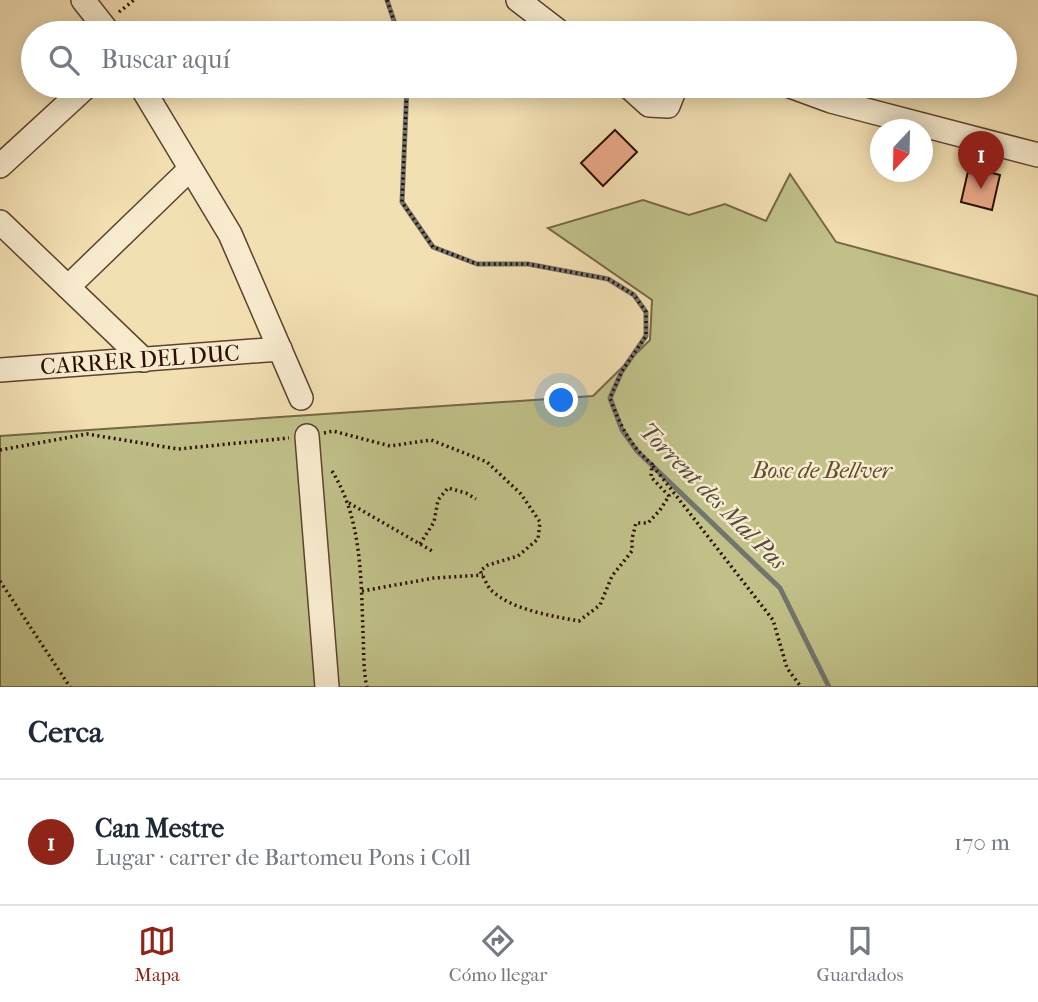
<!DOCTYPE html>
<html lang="es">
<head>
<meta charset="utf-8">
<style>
  body { margin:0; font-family:"IM FELL French Canon",serif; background:#f2f2f3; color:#1f2937 }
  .compass { position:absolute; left:870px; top:119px; width:63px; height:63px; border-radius:50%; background:#fff; box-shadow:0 4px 18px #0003; rotate:202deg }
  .you { position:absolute; left:562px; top:401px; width:24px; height:24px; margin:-18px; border:5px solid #fff; border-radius:50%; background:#1a73e8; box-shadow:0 0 0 10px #1a73e833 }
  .badge { display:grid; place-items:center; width:46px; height:46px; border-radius:50%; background:#8f2418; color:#fff; font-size:23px; font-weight:700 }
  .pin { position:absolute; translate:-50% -58px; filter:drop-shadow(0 2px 4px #0008) }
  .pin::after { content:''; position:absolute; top:37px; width:24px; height:21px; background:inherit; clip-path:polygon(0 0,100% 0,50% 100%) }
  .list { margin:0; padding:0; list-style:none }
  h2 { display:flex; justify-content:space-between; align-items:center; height:91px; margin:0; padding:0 28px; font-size:30px }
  h2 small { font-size:23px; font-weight:400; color:#747a83 }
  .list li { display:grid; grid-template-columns:46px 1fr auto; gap:21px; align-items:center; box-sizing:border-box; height:126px; padding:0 28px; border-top:2px solid #e0e1e3 }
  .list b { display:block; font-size:26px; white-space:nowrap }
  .list p { margin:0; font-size:23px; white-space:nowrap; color:#747a83 }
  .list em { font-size:23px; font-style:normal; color:#747a83 }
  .icon { flex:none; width:38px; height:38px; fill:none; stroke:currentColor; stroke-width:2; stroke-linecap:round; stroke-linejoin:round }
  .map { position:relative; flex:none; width:1038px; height:687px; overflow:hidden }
  .search { position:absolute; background:#fff; box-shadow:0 4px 18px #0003; left:21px; right:21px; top:21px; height:77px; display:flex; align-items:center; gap:18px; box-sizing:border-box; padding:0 24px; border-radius:38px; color:#747a83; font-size:26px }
  .sheet { height:217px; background:#fff }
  nav { display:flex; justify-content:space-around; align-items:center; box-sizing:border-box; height:98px; border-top:2px solid #e0e1e3; background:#fff; font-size:19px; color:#747a83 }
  nav a { display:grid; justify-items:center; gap:4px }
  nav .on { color:#8f2418 }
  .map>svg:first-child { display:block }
</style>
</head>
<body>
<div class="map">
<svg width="1038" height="687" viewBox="0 0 1038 687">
  <rect width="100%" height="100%" fill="#f2dfb2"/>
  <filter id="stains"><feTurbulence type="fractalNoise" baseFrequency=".00286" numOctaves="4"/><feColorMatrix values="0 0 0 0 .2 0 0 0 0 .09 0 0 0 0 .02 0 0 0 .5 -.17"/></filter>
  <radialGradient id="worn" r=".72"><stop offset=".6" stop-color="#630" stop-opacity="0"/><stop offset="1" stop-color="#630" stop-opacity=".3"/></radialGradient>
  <polygon fill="#c0c088" stroke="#766744" stroke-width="2" points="790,174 836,242 1038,296 1038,687 0,687 0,436 593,396 650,340 652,300 548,228 643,200 689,215 725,204 766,221"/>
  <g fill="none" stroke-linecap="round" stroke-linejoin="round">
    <g stroke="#72756e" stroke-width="5">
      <polyline points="387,0 398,33"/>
      <polyline points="407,86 402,202 433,247 477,264 528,264 608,279 634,295 646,312 646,336 622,371 610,398 622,430 637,451 780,588 829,687"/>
    </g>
  </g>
  <g fill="#e9a788" stroke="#2c0e00" stroke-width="2">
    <polygon points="615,130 637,152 603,186 581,163"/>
    <polygon points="969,167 1000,175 992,210 961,202"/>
  </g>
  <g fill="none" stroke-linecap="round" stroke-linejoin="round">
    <g stroke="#5e422c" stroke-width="26">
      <g id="minor">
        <polyline points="83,0 109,33"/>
        <polyline points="518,0 561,33"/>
        <polyline points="141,86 230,234 301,398"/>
        <polyline points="628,86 649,105 668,106 674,91 673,86"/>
        <polyline points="790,86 831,101 1038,155"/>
        <polyline points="0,166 87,86"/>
        <polyline points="0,222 144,360"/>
        <polyline points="68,287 190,169"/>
        <polyline points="0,370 280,349"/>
        <polyline points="307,436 327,687"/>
      </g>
    </g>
    <g stroke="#2c0e00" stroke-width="3.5" stroke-dasharray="2 3.5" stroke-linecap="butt">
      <polyline points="387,0 398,33"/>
      <polyline points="119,12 134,0"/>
      <path d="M 324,433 L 333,431 L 390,446 L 431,440 L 487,462 L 521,494 L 540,522 L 538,539 L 518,556 L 488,565 L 480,571 C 484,577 487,586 491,590 C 512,610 552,616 579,621 L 600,605 L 612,576 L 632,551 L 632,539 L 636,523 L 648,523 L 660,510 L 669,496 L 651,477 L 652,464 C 630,446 620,425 610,398 L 622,371 L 646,336 L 646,312 L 634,295 L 608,279 L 528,264 L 477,264 L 433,247 L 402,202 L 407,86"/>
      <polyline points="0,450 87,434 178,449 289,438"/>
      <polyline points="653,466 773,620 787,668 801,687"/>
      <path d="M 332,471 C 362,519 361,578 363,633 C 364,651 363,670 367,687"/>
      <polyline points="349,503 432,551"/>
      <polyline points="420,544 434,522 438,500 448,488 466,493 476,499"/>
      <polyline points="0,581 70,687"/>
      <polyline points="362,591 434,578 483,575"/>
    </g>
    <use href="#minor" stroke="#f7eacd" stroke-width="23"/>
  </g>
  <g text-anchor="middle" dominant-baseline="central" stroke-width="5" stroke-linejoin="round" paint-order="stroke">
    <g font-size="23" fill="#2c0e00" stroke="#f7eacd">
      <text transform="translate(140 360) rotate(-4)">CARRER DEL DUC</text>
    </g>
    <g font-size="23" font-style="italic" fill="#604c30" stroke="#f7eacd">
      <text x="822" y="470">Bosc de Bellver</text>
    </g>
    <g font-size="24" font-style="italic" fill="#554a40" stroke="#f7eacd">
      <text transform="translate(713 496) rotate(45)">Torrent des Mal Pas</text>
    </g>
  </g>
  <rect width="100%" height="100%" filter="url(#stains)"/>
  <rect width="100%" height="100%" fill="url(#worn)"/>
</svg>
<svg class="compass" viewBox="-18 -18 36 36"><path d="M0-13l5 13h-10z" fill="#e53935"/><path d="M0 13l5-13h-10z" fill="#747a83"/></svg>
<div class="you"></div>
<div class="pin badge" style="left:981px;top:189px">1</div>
<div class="search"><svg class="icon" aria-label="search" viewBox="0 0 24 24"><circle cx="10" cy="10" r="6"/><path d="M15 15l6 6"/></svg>Buscar aquí</div>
</div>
<section class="sheet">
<h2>Cerca<small></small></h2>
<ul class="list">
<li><span class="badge">1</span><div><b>Can Mestre</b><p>Lugar · carrer de Bartomeu Pons i Coll</p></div><em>170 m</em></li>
</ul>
</section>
<nav>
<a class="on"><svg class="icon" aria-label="map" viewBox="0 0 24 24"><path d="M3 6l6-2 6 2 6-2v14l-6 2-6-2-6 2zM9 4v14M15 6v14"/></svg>Mapa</a>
<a><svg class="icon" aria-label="directions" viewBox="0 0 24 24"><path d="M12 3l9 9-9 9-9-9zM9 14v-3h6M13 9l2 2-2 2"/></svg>Cómo llegar</a>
<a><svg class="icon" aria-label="saved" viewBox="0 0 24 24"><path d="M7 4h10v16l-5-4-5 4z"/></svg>Guardados</a>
</nav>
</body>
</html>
